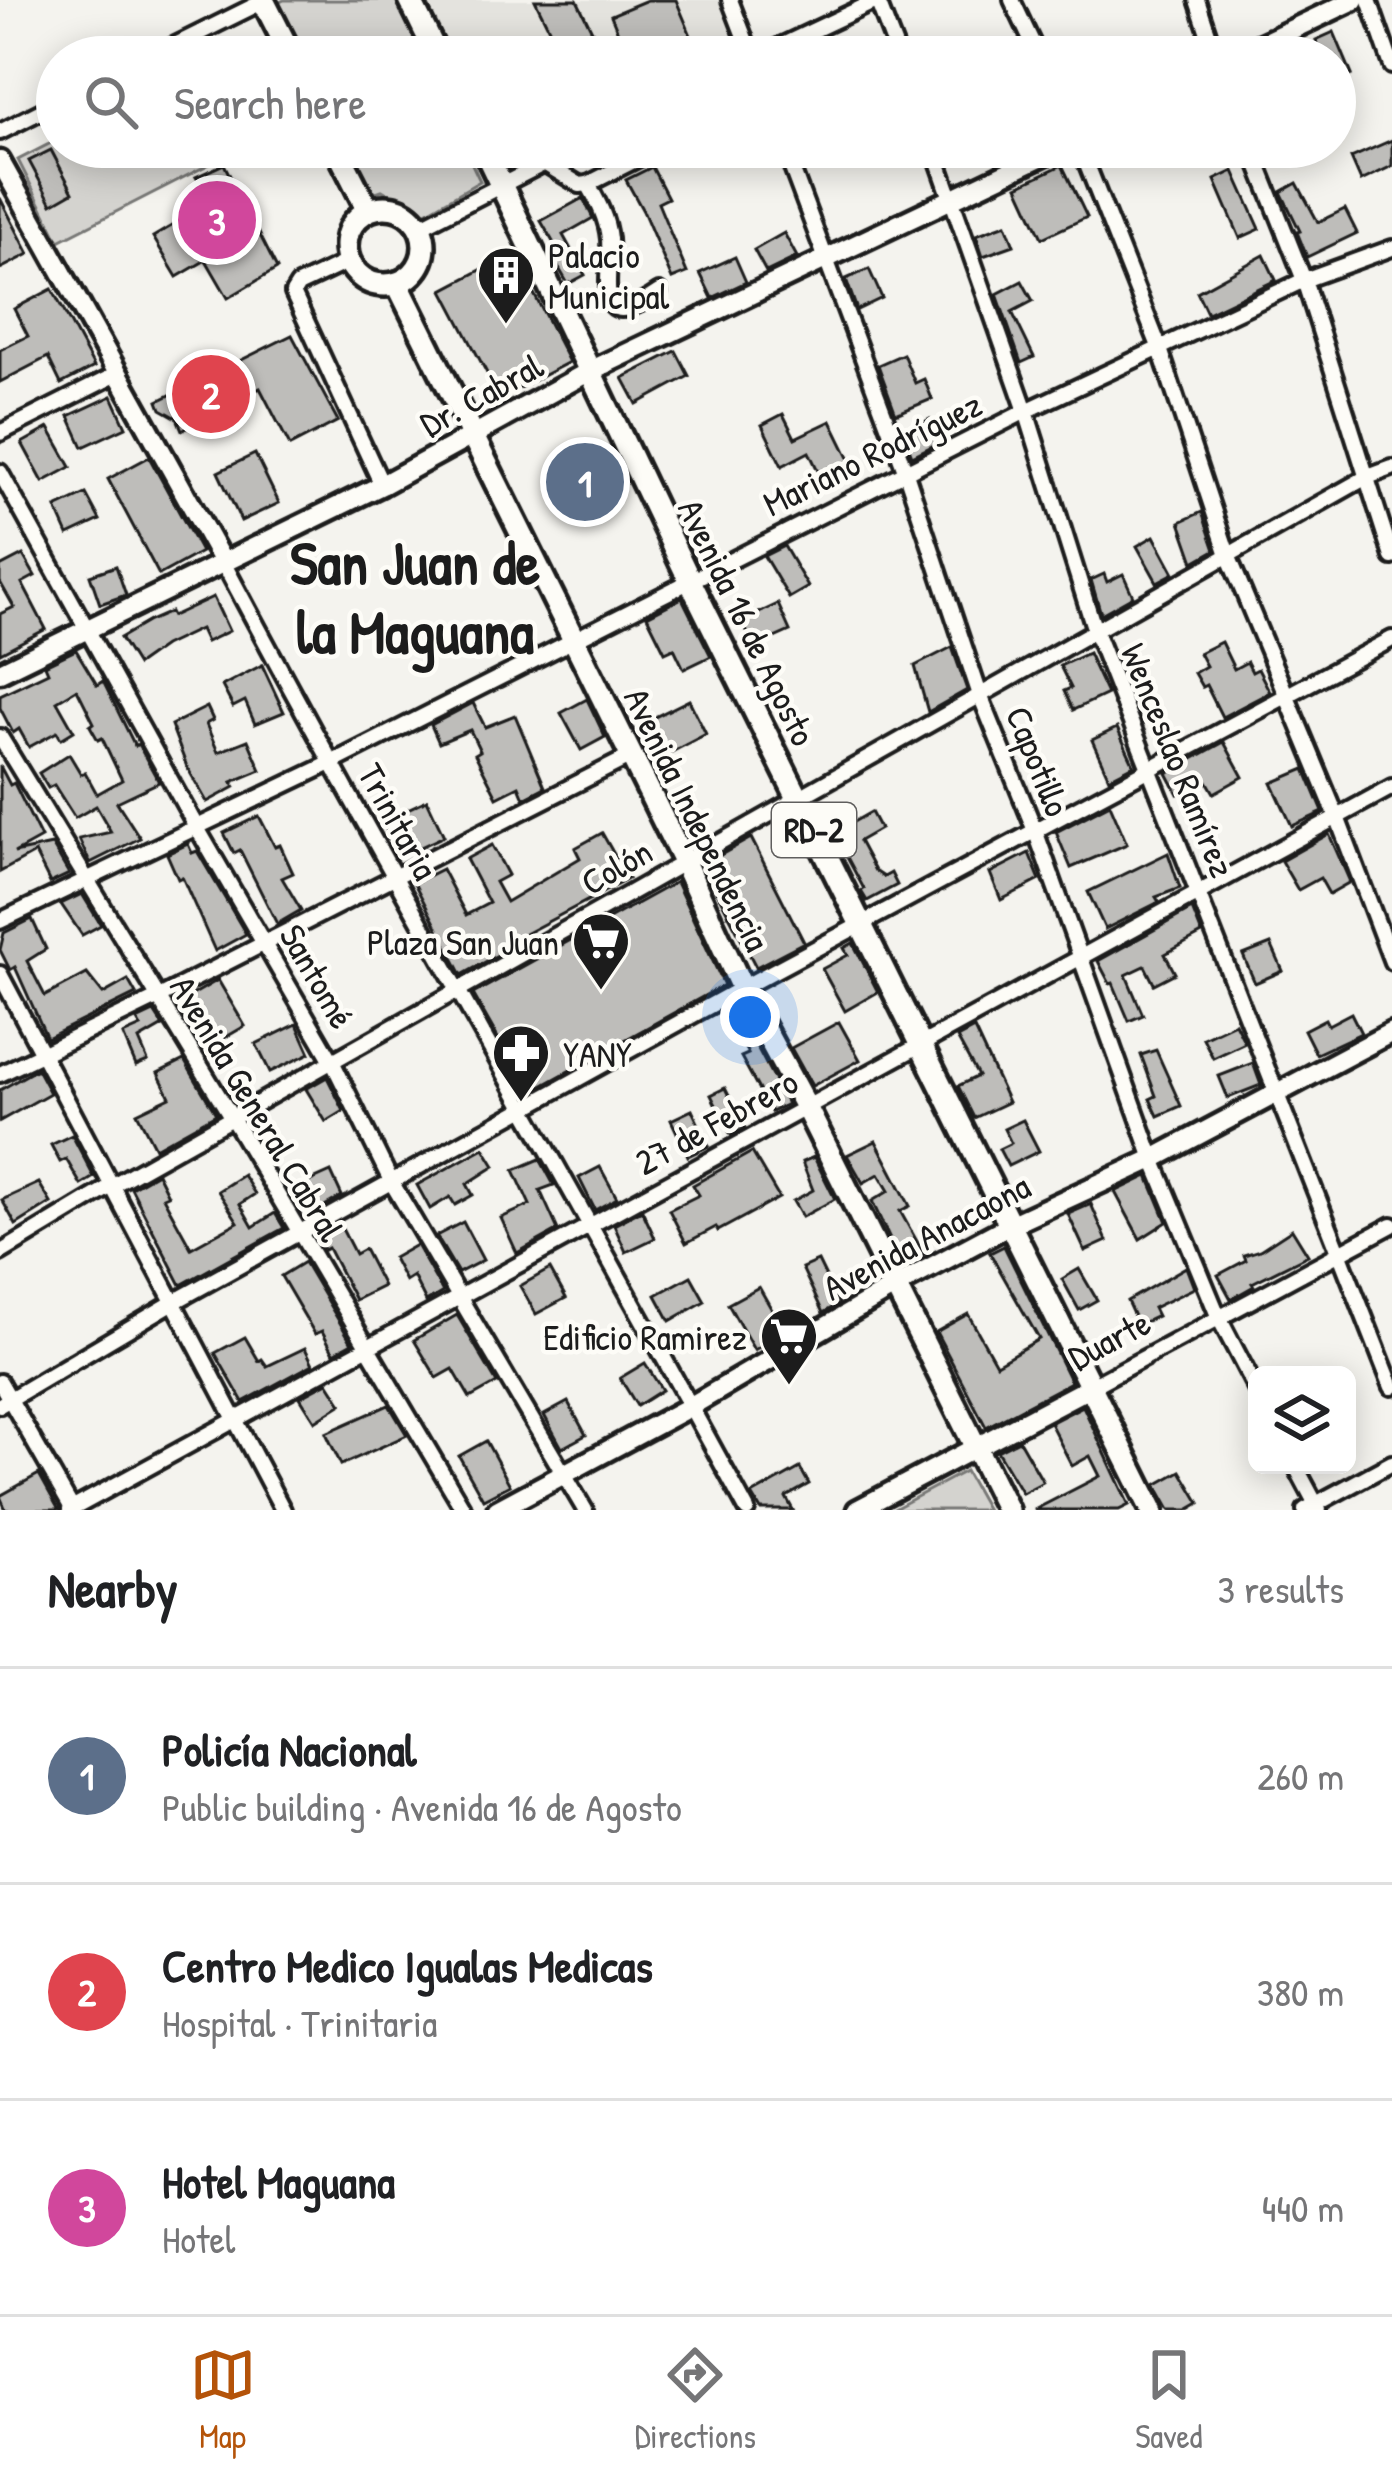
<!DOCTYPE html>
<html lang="en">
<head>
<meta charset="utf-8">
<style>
  body { margin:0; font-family:"Patrick Hand",sans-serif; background:#f2f2f2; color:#202124 }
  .controls { position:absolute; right:36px; bottom:36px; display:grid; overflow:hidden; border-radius:18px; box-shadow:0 6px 30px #0003 }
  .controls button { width:108px; height:108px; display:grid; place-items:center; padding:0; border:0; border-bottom:3px solid #e0e0e0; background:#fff; color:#202124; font:60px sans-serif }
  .you { position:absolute; left:750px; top:1017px; width:42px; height:42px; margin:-30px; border:9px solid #fff; border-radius:50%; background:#1a73e8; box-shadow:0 0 0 18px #1a73e833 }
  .badge { display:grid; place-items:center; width:78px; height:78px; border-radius:50%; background:#b45309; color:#fff; font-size:39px; font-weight:700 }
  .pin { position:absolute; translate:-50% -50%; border:6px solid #fff; box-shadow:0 3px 12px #0006 }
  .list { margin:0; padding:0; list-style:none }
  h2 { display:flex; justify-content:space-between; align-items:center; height:156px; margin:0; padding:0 48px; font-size:51px }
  h2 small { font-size:39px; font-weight:400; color:#757577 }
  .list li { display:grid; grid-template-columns:78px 1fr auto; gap:36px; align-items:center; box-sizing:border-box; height:216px; padding:0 48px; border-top:3px solid #e0e0e0 }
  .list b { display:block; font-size:45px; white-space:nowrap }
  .list p { margin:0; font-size:39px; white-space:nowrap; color:#757577 }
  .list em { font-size:39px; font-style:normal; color:#757577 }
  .icon { flex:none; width:66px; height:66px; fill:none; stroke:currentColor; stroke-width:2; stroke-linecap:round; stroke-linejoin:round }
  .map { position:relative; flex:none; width:1392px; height:1510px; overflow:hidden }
  .search { position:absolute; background:#fff; box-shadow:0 6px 30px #0003; left:36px; right:36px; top:36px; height:132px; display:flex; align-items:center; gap:30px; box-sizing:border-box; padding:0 42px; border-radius:66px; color:#757577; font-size:45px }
  .sheet { height:804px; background:#fff }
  nav { display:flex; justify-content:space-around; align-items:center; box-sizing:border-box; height:168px; border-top:3px solid #e0e0e0; background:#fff; font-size:33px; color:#757577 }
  nav a { display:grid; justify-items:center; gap:6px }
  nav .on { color:#b45309 }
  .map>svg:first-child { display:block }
</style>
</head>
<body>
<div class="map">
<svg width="1392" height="1510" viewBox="0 0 1392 1510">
  <rect width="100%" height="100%" fill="#f4f3ee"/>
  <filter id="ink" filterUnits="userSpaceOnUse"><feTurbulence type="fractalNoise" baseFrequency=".00833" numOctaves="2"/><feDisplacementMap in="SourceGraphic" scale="24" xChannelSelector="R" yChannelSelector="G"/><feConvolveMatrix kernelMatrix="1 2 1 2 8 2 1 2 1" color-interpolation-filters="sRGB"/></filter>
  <g filter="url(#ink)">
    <polygon fill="#e4e3de" points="420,0 731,0 754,50 740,57 447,57"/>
    <g fill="#d4d3cf" stroke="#787876" stroke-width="3">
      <polygon points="284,0 397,0 423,57 299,57 274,5"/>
      <polygon points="57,140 57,147 243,147 59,241 18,160"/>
      <polygon points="342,147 464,147 480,181 423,214 382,190 373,193 359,181"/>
      <polygon points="965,1471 987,1510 892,1510"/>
    </g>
    <g fill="#bebdba" stroke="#1c1c1c" stroke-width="3">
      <polygon points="535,0 577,0 601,49 584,57 563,57"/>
      <polygon points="647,0 676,0 700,57 628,57 611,15"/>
      <polygon points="1334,32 1352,75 1335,82 1335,57 1323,57 1316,40"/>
      <polygon points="1392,140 1392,166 1361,181 1351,158"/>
      <polygon points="51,150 73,192 52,204 29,161"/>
      <polygon points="224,164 277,269 228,298 206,260 177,277 153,237 212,202 196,177"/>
      <polygon points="1062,165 1087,217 1042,238 1018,186"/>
      <polygon points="652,167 668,198 658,203 687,273 672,279 643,211 626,180"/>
      <polygon points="1234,171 1260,229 1240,238 1215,180"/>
      <polygon points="1297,183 1318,222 1345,209 1357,233 1307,257 1297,232 1300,231 1281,192"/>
      <polygon points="0,198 29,254 0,269"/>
      <polygon points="583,198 593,218 563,235 585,275 568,284 553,258 560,254 541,221"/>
      <polygon points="1006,224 1014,245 983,256 976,235"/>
      <polygon points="784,233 797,257 766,272 754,250"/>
      <polygon points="513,253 569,362 500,398 443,290"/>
      <polygon points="1264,255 1276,280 1207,313 1197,292"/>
      <polygon points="735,257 746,282 712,298 700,273"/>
      <polygon points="869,269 882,298 857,310 846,279"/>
      <polygon points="1022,281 1033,301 1012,312 1034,357 1021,363 997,294"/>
      <polygon points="52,289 94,367 61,384 48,357 0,382 0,350 28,336 14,309"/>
      <polygon points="292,335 338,421 290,446 260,388 182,430 177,418 161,409 158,401"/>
      <polygon points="676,351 689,376 637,404 623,378"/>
      <polygon points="903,354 915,383 924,379 932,399 896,414 878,365"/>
      <polygon points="112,396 126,427 83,447 69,416"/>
      <polygon points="783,414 795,438 831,421 855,470 825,485 809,452 782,466 762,425"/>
      <polygon points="930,419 942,441 912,456 903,433"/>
      <polygon points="49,428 71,467 43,482 22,443"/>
      <polygon points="255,454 279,503 241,521 218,472"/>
      <polygon points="149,457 201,552 159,575 108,479"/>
      <polygon points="86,494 100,520 68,535 56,508"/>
      <polygon points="1202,512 1215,550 1194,562 1180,522"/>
      <polygon points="1154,536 1174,573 1157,582 1137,546"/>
      <polygon points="784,546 808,587 789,598 764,556"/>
      <polygon points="23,555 35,576 22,583 46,629 0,653 0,614 14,607 0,582 0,567"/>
      <polygon points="116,566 126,595 100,604 90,575"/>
      <polygon points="1104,574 1107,582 1123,574 1133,596 1101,614 1091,580"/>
      <polygon points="213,597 229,631 206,642 200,629 164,646 137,665 120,638 149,621 170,612 172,616"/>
      <polygon points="682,598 711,656 684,669 674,648 665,652 647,616"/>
      <polygon points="778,604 790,631 754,647 742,621"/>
      <polygon points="1221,642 1234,669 1247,662 1252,672 1258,669 1270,692 1222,717 1206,685 1202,687 1194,673 1206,666 1199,653"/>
      <polygon points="952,647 967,690 928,712 915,666"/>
      <polygon points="76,650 97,685 103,681 135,746 138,744 159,782 117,802 140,838 90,863 79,839 111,832 96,806 75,818 54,785 48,788 39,773 69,754 81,774 85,772 97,794 122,780 102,738 98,740 90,726 94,723 77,689 57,701 74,731 61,739 57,732 29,747 19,729 13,733 0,708 0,695 48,672 45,665"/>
      <polygon points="1088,653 1107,694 1073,710 1064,691 1071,688 1060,666"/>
      <polygon points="262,665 284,712 255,724 245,701 233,707 222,686"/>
      <polygon points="587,699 605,737 581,750 561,713"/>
      <polygon points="689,700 706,734 662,757 645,722"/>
      <polygon points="473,703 485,727 515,715 545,787 524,798 519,786 497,797 475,754 480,751 470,730 439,743 431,725"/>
      <polygon points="207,707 213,720 206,724 218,752 248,740 261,770 232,782 235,787 207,802 187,767 171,725"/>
      <polygon points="1117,728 1134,765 1109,778 1092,740"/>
      <polygon points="1224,742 1243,777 1214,793 1206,779 1178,794 1167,773"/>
      <polygon points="0,766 10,785 14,783 41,838 14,853 52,845 69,874 50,883 35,853 0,872"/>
      <polygon points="1305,769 1323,812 1292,826 1272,783"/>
      <polygon points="427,800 444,836 399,857 382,821"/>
      <polygon points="1110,804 1127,844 1071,868 1056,832"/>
      <polygon points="871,812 880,829 859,841 875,871 884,877 891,873 897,885 867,901 861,891 864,889 834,833"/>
      <polygon points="259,816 275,847 280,845 293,873 282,878 301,910 277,924 240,850 234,853 224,833"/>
      <polygon points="602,833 628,879 523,935 526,939 462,975 414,883 442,869 466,915 489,903 466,859 492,845 508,875 495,882 506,902 580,858 575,848"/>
      <polygon points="1329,834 1350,882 1329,894 1320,878 1298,890 1281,861"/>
      <polygon points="751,838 804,942 756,967 703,865"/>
      <polygon points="188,844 192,853 197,851 246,934 215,951 182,877 178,879 167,854"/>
      <polygon points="1029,853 1040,880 1001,900 990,873"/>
      <polygon points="1168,853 1180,888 1156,897 1159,902 1105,929 1088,892"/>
      <polygon points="676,882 724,985 529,1093 473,994"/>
      <polygon points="82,894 101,925 82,935 61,904"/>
      <polygon points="1192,909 1202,934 1165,954 1175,973 1154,984 1145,966 1126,975 1143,1015 1129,1021 1113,983 1110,984 1098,961"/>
      <polygon points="32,919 46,949 27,961 45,996 87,974 103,994 128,980 136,994 47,1038 15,967 10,970 0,950 4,933"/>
      <polygon points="853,943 878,992 845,1011 822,969 848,955 844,948"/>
      <polygon points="1271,944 1283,971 1255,983 1243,955"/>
      <polygon points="218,980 245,1026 209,1047 182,1001"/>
      <polygon points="738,1011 787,1104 771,1112 741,1057 748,1054 728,1017"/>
      <polygon points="154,1012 163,1026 139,1040 148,1061 136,1066 123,1035 141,1027 137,1020"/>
      <polygon points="1351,1013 1361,1033 1316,1054 1304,1030 1325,1019 1328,1025"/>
      <polygon points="839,1022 860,1060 812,1086 791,1048"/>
      <polygon points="1235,1023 1245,1043 1213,1058 1203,1038"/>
      <polygon points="297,1024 310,1053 270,1072 256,1044"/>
      <polygon points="974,1029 1008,1102 974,1118 958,1086 978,1076 957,1038"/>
      <polygon points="1156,1050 1181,1106 1158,1116 1150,1099 1156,1096 1141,1055"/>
      <polygon points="184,1060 216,1114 155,1148 137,1113 170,1097 158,1073"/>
      <polygon points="1253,1063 1261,1085 1228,1098 1219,1076"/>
      <polygon points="37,1069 50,1093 0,1121 0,1090"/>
      <polygon points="327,1077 344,1111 326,1122 306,1089"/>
      <polygon points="725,1088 745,1128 731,1135 711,1095"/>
      <polygon points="692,1110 709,1146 688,1156 671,1120"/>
      <polygon points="1023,1120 1039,1151 1008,1166 999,1149 1011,1143 1004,1129"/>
      <polygon points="72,1135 94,1177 81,1185 66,1159 60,1162 51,1145"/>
      <polygon points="876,1141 910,1206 900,1211 924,1254 902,1266 872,1201 889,1191 879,1174 863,1183 847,1155"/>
      <polygon points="484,1148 495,1166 467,1184 473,1195 455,1205 450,1197 430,1209 417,1185"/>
      <polygon points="752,1152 779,1198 718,1231 716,1227 686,1243 669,1210 699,1195 693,1185"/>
      <polygon points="814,1157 835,1199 802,1217 793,1201 813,1190 802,1162"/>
      <polygon points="540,1159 554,1185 540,1190 558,1230 517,1253 501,1218 530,1205 514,1170"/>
      <polygon points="600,1167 617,1198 595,1210 579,1178"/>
      <polygon points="331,1172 342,1196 314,1212 302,1185"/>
      <polygon points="157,1173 168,1195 163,1197 191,1248 238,1222 218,1191 243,1175 255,1194 240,1204 253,1227 275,1213 284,1228 181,1285 131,1188"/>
      <polygon points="1148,1176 1167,1222 1140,1239 1115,1192"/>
      <polygon points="39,1183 51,1203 16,1225 2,1200"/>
      <polygon points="1091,1204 1107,1241 1085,1251 1068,1214"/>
      <polygon points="642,1210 655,1238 626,1252 614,1225"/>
      <polygon points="463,1222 483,1260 458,1273 436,1236"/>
      <polygon points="340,1225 355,1254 364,1249 383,1286 355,1300 328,1248 324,1250 318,1237"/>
      <polygon points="1292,1229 1308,1255 1252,1283 1254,1286 1231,1299 1218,1275 1246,1260 1244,1255 1260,1250"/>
      <polygon points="416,1245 443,1292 426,1302 413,1276 405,1281 393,1258"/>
      <polygon points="1004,1246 1071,1382 986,1427 936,1332 968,1314 996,1364 1039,1339 990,1253"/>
      <polygon points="818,1261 839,1304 823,1313 802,1268"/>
      <polygon points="304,1262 352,1343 334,1353 322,1331 315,1334 281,1276"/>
      <polygon points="1186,1267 1194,1288 1153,1308 1157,1316 1138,1325 1127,1301"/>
      <polygon points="550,1269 566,1298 536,1314 520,1286"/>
      <polygon points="1079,1269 1097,1300 1079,1310 1062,1279"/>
      <polygon points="691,1276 705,1301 670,1321 656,1295"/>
      <polygon points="759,1287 785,1333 754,1350 728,1304"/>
      <polygon points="457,1315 497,1383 470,1398 453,1369 437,1378 414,1340"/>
      <polygon points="245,1337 259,1361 262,1359 267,1366 305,1348 313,1364 243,1402 215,1353"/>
      <polygon points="645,1363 662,1390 637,1406 620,1378"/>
      <polygon points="328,1382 342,1404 315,1421 300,1397"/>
      <polygon points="568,1402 586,1435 562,1448 544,1415"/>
      <polygon points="389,1405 407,1435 341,1465 326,1433"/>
      <polygon points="1083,1406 1129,1505 1119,1510 1034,1510 1100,1476 1090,1456 1072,1466 1050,1423"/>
      <polygon points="1019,1440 1043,1482 1022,1493 997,1451"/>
      <polygon points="486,1441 510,1485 483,1499 459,1456"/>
      <polygon points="800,1468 809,1484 786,1497 793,1510 761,1510 752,1495"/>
      <polygon points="1181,1471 1200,1503 1188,1510 1170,1510 1156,1485"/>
      <polygon points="39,1474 59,1510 6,1510 0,1496"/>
    </g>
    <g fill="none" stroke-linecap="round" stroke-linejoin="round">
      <g stroke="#1c1c1c" stroke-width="22">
        <g id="street">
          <polyline points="730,0 752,57"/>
          <polyline points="877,0 899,57"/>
          <polyline points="1012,0 1039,57"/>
          <polyline points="1197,0 1216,57"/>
          <polyline points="1369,0 1392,66"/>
          <polyline points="151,57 264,1"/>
          <polyline points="757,57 878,0"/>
          <polyline points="0,132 57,103"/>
          <polyline points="784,147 905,470 980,695 1036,833 1153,1159 1219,1318 1257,1391"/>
          <polyline points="933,147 1026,411 1095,631 1392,1387"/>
          <polyline points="1080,147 1160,349 1228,555 1337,817 1392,962"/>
          <polyline points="1251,147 1304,280 1392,557"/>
          <polyline points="544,163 580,185 588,184 661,147"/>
          <path d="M 588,184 C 598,202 607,218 609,239 C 612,278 590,339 659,292"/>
          <polyline points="420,227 576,147"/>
          <polyline points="349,261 298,285 293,293 382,485"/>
          <polyline points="0,433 119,373"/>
          <polyline points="0,472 197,828 332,1061 392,1183 585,1510"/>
          <path d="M 224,564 C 393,883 576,1193 747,1510"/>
          <polyline points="0,737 232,1118 464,1510"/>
          <polyline points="0,921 329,764 1026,411 1304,280 1392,248"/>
          <polyline points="0,974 283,1510"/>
          <polyline points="0,1074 157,998 631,756"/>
          <polyline points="0,1253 113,1185 1365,478 1392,468"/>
          <polyline points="0,1382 73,1510"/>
          <polyline points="1092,1386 1392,1225"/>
          <polyline points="0,1405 172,1303 742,988 1392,639"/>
          <polyline points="1295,1465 1319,1510"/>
          <polyline points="70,1510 1392,787"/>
          <polyline points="1305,1510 1392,1463"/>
        </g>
      </g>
      <g stroke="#1c1c1c" stroke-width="27">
        <g id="secondary">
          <polyline points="1234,57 1354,0"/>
          <polyline points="0,161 224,564"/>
          <polyline points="0,672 382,485 590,371 1061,147"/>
          <polyline points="497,1510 691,1406 894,1287 1010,1225 1153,1159 1392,1032"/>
          <polyline points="857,1510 1092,1386"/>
        </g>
      </g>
      <g stroke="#1c1c1c" stroke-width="30">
        <g id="primary">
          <polyline points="263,0 292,57"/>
          <polyline points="410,0 438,57"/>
          <polyline points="336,147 368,210"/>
          <polyline points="483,147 689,579 1152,1510"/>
          <circle cx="385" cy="246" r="39"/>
          <polyline points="397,283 684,862 742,988 806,1107 1007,1510"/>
        </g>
      </g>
      <use href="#street" stroke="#fdfcf7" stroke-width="14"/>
      <use href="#secondary" stroke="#fdfcf7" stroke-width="18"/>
      <use href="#primary" stroke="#fdfcf7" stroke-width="21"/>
    </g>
  </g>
  <defs>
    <g id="building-pin" transform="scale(3)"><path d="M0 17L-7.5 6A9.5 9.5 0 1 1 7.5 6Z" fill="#1c1c1c" stroke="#fdfcf7"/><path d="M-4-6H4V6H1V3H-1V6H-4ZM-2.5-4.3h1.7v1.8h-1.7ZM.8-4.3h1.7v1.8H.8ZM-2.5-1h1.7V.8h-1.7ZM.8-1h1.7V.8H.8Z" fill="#fff"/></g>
    <g id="supermarket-pin" transform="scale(3)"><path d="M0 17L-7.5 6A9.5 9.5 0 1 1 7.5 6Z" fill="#1c1c1c" stroke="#fdfcf7"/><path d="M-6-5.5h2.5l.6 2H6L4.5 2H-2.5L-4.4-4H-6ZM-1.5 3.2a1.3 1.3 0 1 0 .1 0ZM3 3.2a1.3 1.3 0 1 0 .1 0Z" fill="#fff"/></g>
    <g id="pharmacy-pin" transform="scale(3)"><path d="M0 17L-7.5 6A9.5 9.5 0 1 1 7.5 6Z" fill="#1c1c1c" stroke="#fdfcf7"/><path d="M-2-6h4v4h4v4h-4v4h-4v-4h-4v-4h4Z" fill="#fff"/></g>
  </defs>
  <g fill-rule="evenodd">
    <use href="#building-pin" x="506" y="275"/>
    <use href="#supermarket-pin" x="601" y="941"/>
    <use href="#pharmacy-pin" x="521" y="1053"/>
    <use href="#supermarket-pin" x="789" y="1336"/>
  </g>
  <g text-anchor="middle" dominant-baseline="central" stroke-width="9" stroke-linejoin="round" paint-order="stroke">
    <rect fill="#fdfcf7" stroke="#605f5e" stroke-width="3" x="772" y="803" width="84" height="54" rx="9"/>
    <g font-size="33" font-weight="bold" fill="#1c1c1c">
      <text x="814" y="830">RD-2</text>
    </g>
    <g font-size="36" fill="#1c1c1c" stroke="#fdfcf7" text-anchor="start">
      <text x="548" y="254">Palacio<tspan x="548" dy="41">Municipal</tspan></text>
      <text x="559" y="941" text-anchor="end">Plaza San Juan</text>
      <text x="563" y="1053">YANY</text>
      <text x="747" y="1336" text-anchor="end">Edificio Ramirez</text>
    </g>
    <g font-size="36" fill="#1c1c1c" stroke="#fdfcf7">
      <text transform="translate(481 394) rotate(-29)">Dr. Cabral</text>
      <text transform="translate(872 453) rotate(-26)">Mariano Rodríguez</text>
      <text transform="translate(748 622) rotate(64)">Avenida 16 de Agosto</text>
      <text transform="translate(1179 760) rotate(68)">Wenceslao Ramírez</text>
      <text transform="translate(1039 761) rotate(68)">Capotillo</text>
      <text transform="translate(698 819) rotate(64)">Avenida Independencia</text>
      <text transform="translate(399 821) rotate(61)">Trinitaria</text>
      <text transform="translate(616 866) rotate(-30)">Colón</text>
      <text transform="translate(318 976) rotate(60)">Santomé</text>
      <text transform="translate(258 1108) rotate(59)">Avenida General Cabral</text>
      <text transform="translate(716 1121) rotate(-29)">27 de Febrero</text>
      <text transform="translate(926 1236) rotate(-28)">Avenida Anacaona</text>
      <text transform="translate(1109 1339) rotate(-28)">Duarte</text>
    </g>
    <g font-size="60" font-weight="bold" fill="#1c1c1c" stroke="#fdfcf7">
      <text x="415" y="562">San Juan de<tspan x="415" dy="69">la Maguana</tspan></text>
    </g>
  </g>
</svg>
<div class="controls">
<button><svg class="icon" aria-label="layers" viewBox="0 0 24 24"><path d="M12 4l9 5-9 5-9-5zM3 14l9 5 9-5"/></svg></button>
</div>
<div class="you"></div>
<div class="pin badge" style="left:585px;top:482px;background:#5c6f8a">1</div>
<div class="pin badge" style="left:211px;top:394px;background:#e0444e">2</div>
<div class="pin badge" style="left:217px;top:220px;background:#d1479c">3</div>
<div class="search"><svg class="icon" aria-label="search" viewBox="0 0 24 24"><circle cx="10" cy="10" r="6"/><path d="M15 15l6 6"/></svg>Search here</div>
</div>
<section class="sheet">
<h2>Nearby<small>3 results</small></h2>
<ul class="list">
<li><span class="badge" style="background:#5c6f8a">1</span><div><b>Policía Nacional</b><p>Public building · Avenida 16 de Agosto</p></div><em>260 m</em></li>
<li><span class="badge" style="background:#e0444e">2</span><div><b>Centro Medico Igualas Medicas</b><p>Hospital · Trinitaria</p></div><em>380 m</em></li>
<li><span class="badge" style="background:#d1479c">3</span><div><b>Hotel Maguana</b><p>Hotel</p></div><em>440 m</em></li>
</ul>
</section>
<nav>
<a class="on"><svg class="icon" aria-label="map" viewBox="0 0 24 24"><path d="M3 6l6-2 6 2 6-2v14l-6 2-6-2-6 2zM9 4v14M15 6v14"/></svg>Map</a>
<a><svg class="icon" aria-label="directions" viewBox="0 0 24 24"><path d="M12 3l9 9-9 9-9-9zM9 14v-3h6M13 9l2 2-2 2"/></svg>Directions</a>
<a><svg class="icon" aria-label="saved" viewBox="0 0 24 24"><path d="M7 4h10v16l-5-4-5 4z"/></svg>Saved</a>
</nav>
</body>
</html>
